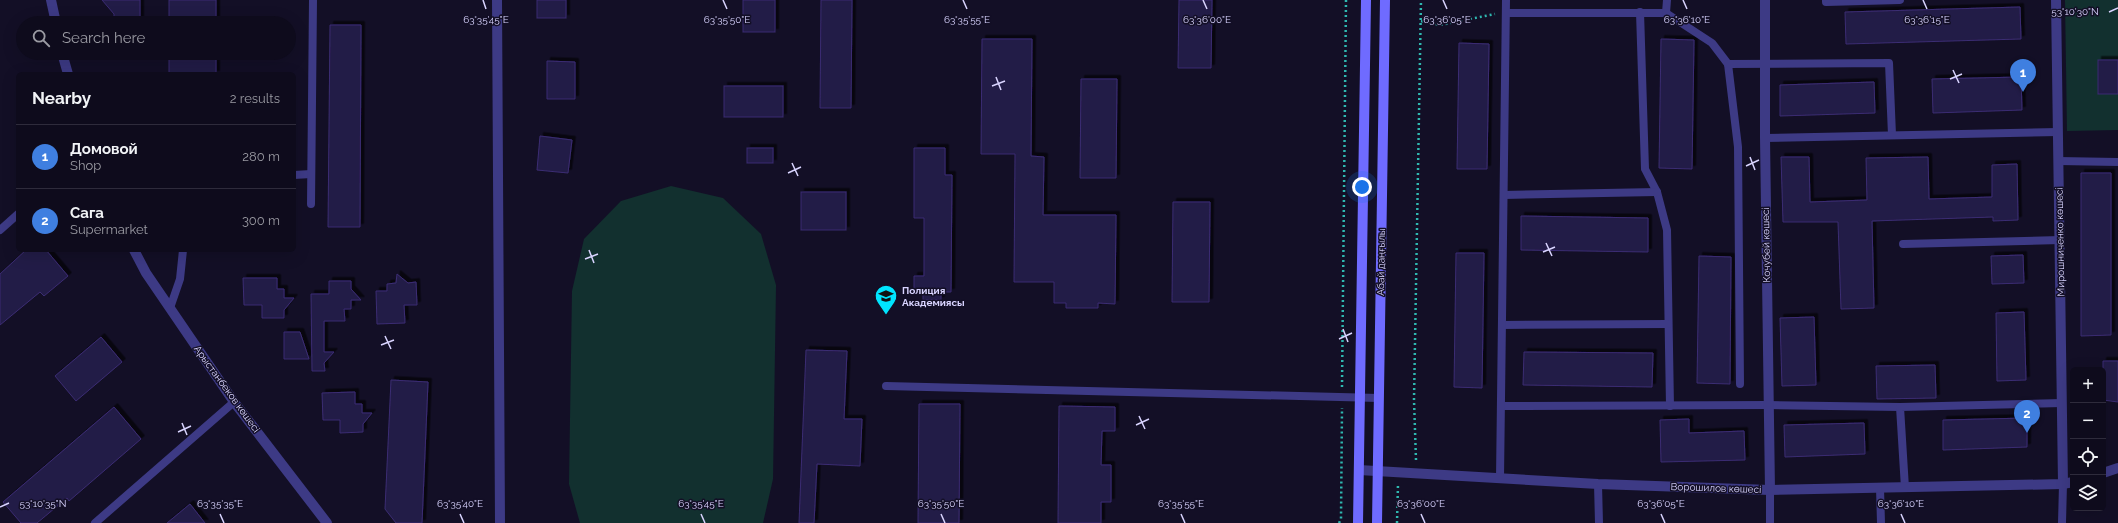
<!DOCTYPE html>
<html lang="en">
<head>
<meta charset="utf-8">
<style>
  body { margin:0; font-family:Raleway,sans-serif; background:#1c1929; color:#f1f3f6 }
  .controls { position:absolute; right:12px; bottom:12px; display:grid; overflow:hidden; border-radius:6px; box-shadow:0 4px 16px #0002 }
  .controls button { width:36px; height:36px; display:grid; place-items:center; padding:0; border:0; border-bottom:1px solid #2e2b3b; background:#0e0b1c; color:#f1f3f6; font:20px sans-serif }
  .you { position:absolute; left:1362px; top:187px; width:14px; height:14px; margin:-10px; border:3px solid #fff; border-radius:50%; background:#1a73e8; box-shadow:0 0 0 6px #1a73e833 }
  .badge { display:grid; place-items:center; width:26px; height:26px; border-radius:50%; background:#1a73e8; color:#fff; font-size:13px; font-weight:700 }
  .pin { position:absolute; translate:-50% -33px; filter:drop-shadow(0 1px 2px #0008) }
  .pin::after { content:''; position:absolute; top:21px; width:14px; height:12px; background:inherit; clip-path:polygon(0 0,100% 0,50% 100%) }
  .list { margin:0; padding:0; list-style:none }
  h2 { display:flex; justify-content:space-between; align-items:center; height:52px; margin:0; padding:0 16px; font-size:17px }
  h2 small { font-size:13px; font-weight:400; color:#9b9ba3 }
  .list li { display:grid; grid-template-columns:26px 1fr auto; gap:12px; align-items:center; box-sizing:border-box; height:64px; padding:0 16px; border-top:1px solid #2e2b3b }
  .list b { display:block; font-size:15px; white-space:nowrap }
  .list p { margin:0; font-size:13px; white-space:nowrap; color:#9b9ba3 }
  .list em { font-size:13px; font-style:normal; color:#9b9ba3 }
  .icon { flex:none; width:22px; height:22px; fill:none; stroke:currentColor; stroke-width:2; stroke-linecap:round; stroke-linejoin:round }
  .map { position:relative; flex:none; width:2118px; height:523px; overflow:hidden }
  .search { position:absolute; background:#0e0b1c; box-shadow:0 4px 16px #0002; left:16px; top:16px; width:280px; height:44px; display:flex; align-items:center; gap:10px; box-sizing:border-box; padding:0 14px; border-radius:22px; color:#9b9ba3; font-size:15px }
  .panel { position:absolute; background:#0e0b1c; box-shadow:0 4px 16px #0002; left:16px; top:72px; width:280px; height:180px; border-radius:6px }
  .map>svg:first-child { display:block }
</style>
</head>
<body>
<div class="map">
<svg width="2118" height="523" viewBox="0 0 2118 523">
  <defs>
    <filter id="shadow"><feDropShadow dx="3.5" dy="-3.5" stdDeviation="0" flood-color="#0009"/></filter>
  </defs>
  <rect width="100%" height="100%" fill="#130f26"/>
  <g fill="#12302f">
    <polygon points="2065,0 2118,0 2118,130 2067,131"/>
    <polygon points="671,186 723,198 761,234 776,285 773,479 763,523 580,523 569,484 572,291 584,239 621,201"/>
  </g>
  <g fill="#241b47" stroke="#3b2d73" filter="url(#shadow)">
    <polygon points="102,0 140,0 140,23 114,23 114,14"/>
    <rect x="169" y="0" width="47" height="23"/>
    <rect x="537" y="0" width="29" height="18"/>
    <rect x="743" y="0" width="32" height="32"/>
    <polygon points="821,0 852,0 851,108 820,108"/>
    <polygon points="1179,0 1212,0 1211,68 1178,68"/>
    <polygon points="2020,7 2021,39 1846,44 1845,12"/>
    <polygon points="330,25 361,25 360,227 328,227"/>
    <polygon points="982,39 1032,39 1031,156 1044,157 1043,215 1116,215 1115,304 1098,303 1098,308 1066,308 1066,303 1054,303 1054,282 1014,282 1015,154 981,154"/>
    <polygon points="1661,39 1694,40 1692,169 1659,168"/>
    <polygon points="1459,43 1489,44 1487,169 1457,169"/>
    <rect x="169" y="53" width="47" height="21"/>
    <rect x="2098" y="60" width="20" height="34"/>
    <polygon points="547,61 575,62 575,99 547,99"/>
    <polygon points="2021,77 2022,110 1933,113 1932,79"/>
    <polygon points="1081,79 1117,79 1116,178 1080,178"/>
    <polygon points="1874,82 1875,113 1780,116 1780,85"/>
    <rect x="724" y="86" width="59" height="31"/>
    <polygon points="540,136 572,140 568,173 537,170"/>
    <rect x="747" y="148" width="26" height="15"/>
    <polygon points="914,148 945,148 945,175 952,175 951,292 941,292 941,300 923,300 923,291 914,291 914,276 924,276 924,218 914,218"/>
    <polygon points="1781,157 1809,157 1810,202 1867,200 1866,158 1928,157 1929,199 1992,197 1992,165 2017,164 2018,220 1993,221 1993,217 1872,221 1874,308 1841,309 1838,222 1783,222"/>
    <polygon points="2081,173 2111,173 2111,335 2081,336"/>
    <rect x="801" y="192" width="45" height="38"/>
    <polygon points="1173,202 1210,202 1209,302 1172,302"/>
    <polygon points="1521,216 1648,218 1648,252 1521,250"/>
    <polygon points="26,250 46,250 68,276 44,296 40,292 0,325 0,274"/>
    <polygon points="1456,253 1484,253 1482,388 1454,387"/>
    <polygon points="2023,255 2024,283 1992,284 1991,256"/>
    <polygon points="1699,256 1731,257 1730,384 1697,383"/>
    <polygon points="397,274 408,283 416,282 417,305 404,305 405,323 377,324 376,291 387,291 387,284 396,283"/>
    <polygon points="243,278 277,278 277,289 284,289 284,298 294,298 284,310 284,318 262,318 262,305 244,305"/>
    <polygon points="329,281 351,281 351,289 361,300 351,300 351,309 344,309 345,321 324,321 324,352 334,352 324,363 325,371 312,371 311,294 329,294"/>
    <polygon points="2024,312 2026,380 1997,381 1996,313"/>
    <polygon points="1814,317 1816,385 1782,386 1780,318"/>
    <polygon points="284,332 300,332 309,359 284,359"/>
    <polygon points="101,337 122,362 76,401 55,376"/>
    <polygon points="806,350 847,351 844,419 862,419 860,466 817,464 814,523 799,523"/>
    <polygon points="1524,352 1653,353 1652,387 1523,385"/>
    <polygon points="2103,361 2118,361 2118,402 2103,400"/>
    <polygon points="1935,365 1936,398 1877,399 1876,366"/>
    <polygon points="391,380 428,382 422,523 396,523 385,509"/>
    <polygon points="355,392 355,404 362,404 362,413 372,413 363,424 363,432 340,433 340,420 323,420 322,393"/>
    <polygon points="919,404 960,404 959,523 918,523"/>
    <polygon points="1059,406 1115,407 1115,431 1102,431 1101,465 1111,465 1111,502 1101,502 1101,523 1058,523"/>
    <polygon points="114,407 141,439 69,501 67,498 37,523 21,523 3,502"/>
    <polygon points="2027,418 2027,447 1943,450 1943,420"/>
    <polygon points="1689,419 1689,433 1744,431 1745,460 1661,462 1660,420"/>
    <polygon points="1864,423 1865,454 1785,457 1784,425"/>
    <polygon points="190,504 205,523 167,523"/>
  </g>
  <g fill="none" stroke-linecap="round" stroke-linejoin="round">
    <g stroke="#2fb8b0" stroke-width="2.5" stroke-dasharray="2 3" stroke-linecap="butt">
      <polyline points="1421,21 1440,25 1495,14"/>
      <polyline points="1342,387 1346,0"/>
      <polyline points="1416,460 1414,400 1421,0"/>
      <polyline points="1339,523 1341,519 1342,408"/>
      <polyline points="1397,523 1398,484"/>
    </g>
    <g stroke="#3d3a85" stroke-width="8">
      <polyline points="1826,0 1826,2 1900,0"/>
      <polyline points="1640,12 1645,169 1657,192 1667,230 1670,406"/>
      <polyline points="1506,13 1666,13 1712,43 1728,64 1738,147 1740,384"/>
      <polyline points="1666,13 1667,0"/>
      <polyline points="1728,64 1889,63 1892,135"/>
      <polyline points="1765,138 2058,132"/>
      <polyline points="2058,161 2118,162"/>
      <polyline points="294,175 311,174"/>
      <polyline points="1504,195 1657,192"/>
      <polyline points="311,204 313,0"/>
      <polyline points="0,230 18,214"/>
      <polyline points="1903,244 2060,240"/>
      <polyline points="170,308 180,279 183,250"/>
      <polyline points="1502,325 1668,324"/>
      <polyline points="886,386 1379,398"/>
      <polyline points="1501,406 1769,405 1900,407"/>
      <polyline points="1500,478 1506,0"/>
      <polyline points="1598,484 1599,523"/>
      <polyline points="1880,488 1881,523"/>
      <polyline points="1905,488 1900,407 2062,403"/>
      <polyline points="95,523 234,402"/>
      <polyline points="1770,523 1770,490"/>
      <polyline points="2062,523 2063,484"/>
    </g>
    <g stroke="#3d3a85" stroke-width="10">
      <polyline points="497,0 500,523"/>
      <polyline points="1765,0 1765,138 1770,490"/>
      <polyline points="2056,0 2063,484"/>
    </g>
    <g stroke="#3d3a85" stroke-width="10">
      <polyline points="51,0 56,23"/>
      <polyline points="62,53 68,74"/>
      <polyline points="134,250 146,273 234,402 327,523"/>
      <polyline points="1359,470 1598,484 1770,490 2063,484 2073,482"/>
      <polyline points="2103,473 2118,468"/>
    </g>
    <g stroke="#6f6bff" stroke-width="10">
      <polyline points="1358,523 1366,0"/>
      <polyline points="1377,523 1385,0"/>
    </g>
  </g>
  <path fill="none" stroke="#d9d4ff" stroke-width="1.5" d="M 483,0 L 486,9M 723,0 L 727,9M 963,0 L 967,9M 1203,0 L 1207,9M 1443,0 L 1447,9M 1683,0 L 1687,9M 1923,0 L 1927,9M 2109,12 L 2118,8M 1953,70 L 1959,83M 996,77 L 1001,90M 1950,79 L 1962,74M 992,86 L 1005,81M 1750,157 L 1755,170M 792,163 L 798,176M 1746,166 L 1759,160M 788,173 L 801,167M 1546,243 L 1552,256M 589,250 L 594,263M 1543,252 L 1555,247M 585,259 L 598,254M 1343,329 L 1348,342M 385,336 L 391,349M 1339,339 L 1352,333M 381,345 L 394,340M 1139,416 L 1145,429M 182,423 L 187,435M 1136,425 L 1149,419M 178,432 L 191,426M 0,507 L 9,503M 220,514 L 224,523M 460,514 L 464,523M 701,514 L 705,523M 941,514 L 945,523M 1181,514 L 1185,523M 1421,514 L 1425,523M 1661,514 L 1665,523M 1901,514 L 1905,523"/>
  <defs>
    <g id="university-pin" transform="scale(1.15)"><path d="M0 17L-7.5 6A9.5 9.5 0 1 1 7.5 6Z" fill="#00e5ff" stroke="#130f26"/><path d="M0-5L7-2L0 1L-7-2ZM-4 1L0 2.5L4 1V4Q0 6-4 4Z" fill="#111"/></g>
  </defs>
  <g fill-rule="evenodd">
    <use href="#university-pin" x="886" y="296"/>
  </g>
  <g text-anchor="middle" dominant-baseline="central" stroke-width="3" stroke-linejoin="round" paint-order="stroke">
    <g font-size="10" fill="#d9d4ff" stroke="#130f26">
      <text transform="translate(2060 242) rotate(-91)">Мирошниченко көшесі</text>
      <text transform="translate(1766 245) rotate(-91)">Кочубей көшесі</text>
      <text transform="translate(1381 262) rotate(-89)">Абай даңғылы</text>
      <text transform="translate(227 389) rotate(54)">Арыстанбеков көшесі</text>
      <text transform="translate(1716 488) rotate(2)">Ворошилов көшесі</text>
    </g>
    <g font-size="10" font-weight="bold" fill="#d9d4ff" stroke="#130f26" text-anchor="start">
      <text x="902" y="290">Полиция<tspan x="902" dy="12">Академиясы</tspan></text>
    </g>
  </g>
  <g font-size="10" text-anchor="middle" fill="#d9d4ff" stroke="#130f26" stroke-width="3" stroke-linejoin="round" paint-order="stroke">
    <text x="2075" y="15">53°10'30"N</text>
    <text x="486" y="23">63°35'45"E</text>
    <text x="727" y="23">63°35'50"E</text>
    <text x="967" y="23">63°35'55"E</text>
    <text x="1207" y="23">63°36'00"E</text>
    <text x="1447" y="23">63°36'05"E</text>
    <text x="1687" y="23">63°36'10"E</text>
    <text x="1927" y="23">63°36'15"E</text>
    <text x="43" y="507">53°10'35"N</text>
    <text x="220" y="507">63°35'35"E</text>
    <text x="460" y="507">63°35'40"E</text>
    <text x="701" y="507">63°35'45"E</text>
    <text x="941" y="507">63°35'50"E</text>
    <text x="1181" y="507">63°35'55"E</text>
    <text x="1421" y="507">63°36'00"E</text>
    <text x="1661" y="507">63°36'05"E</text>
    <text x="1901" y="507">63°36'10"E</text>
  </g>
</svg>
<div class="controls">
<button>+</button>
<button>−</button>
<button><svg class="icon" aria-label="locate" viewBox="0 0 24 24"><circle cx="12" cy="12" r="6"/><path d="M12 2v4M12 18v4M2 12h4M18 12h4"/></svg></button>
<button><svg class="icon" aria-label="layers" viewBox="0 0 24 24"><path d="M12 4l9 5-9 5-9-5zM3 14l9 5 9-5"/></svg></button>
</div>
<div class="you"></div>
<div class="pin badge" style="left:2023px;top:92px;background:#3f7fe0">1</div>
<div class="pin badge" style="left:2027px;top:433px;background:#3f7fe0">2</div>
<div class="search"><svg class="icon" aria-label="search" viewBox="0 0 24 24"><circle cx="10" cy="10" r="6"/><path d="M15 15l6 6"/></svg>Search here</div>
<section class="panel">
<h2>Nearby<small>2 results</small></h2>
<ul class="list">
<li><span class="badge" style="background:#3f7fe0">1</span><div><b>Домовой</b><p>Shop</p></div><em>280 m</em></li>
<li><span class="badge" style="background:#3f7fe0">2</span><div><b>Сага</b><p>Supermarket</p></div><em>300 m</em></li>
</ul>
</section>
</div>
</body>
</html>
